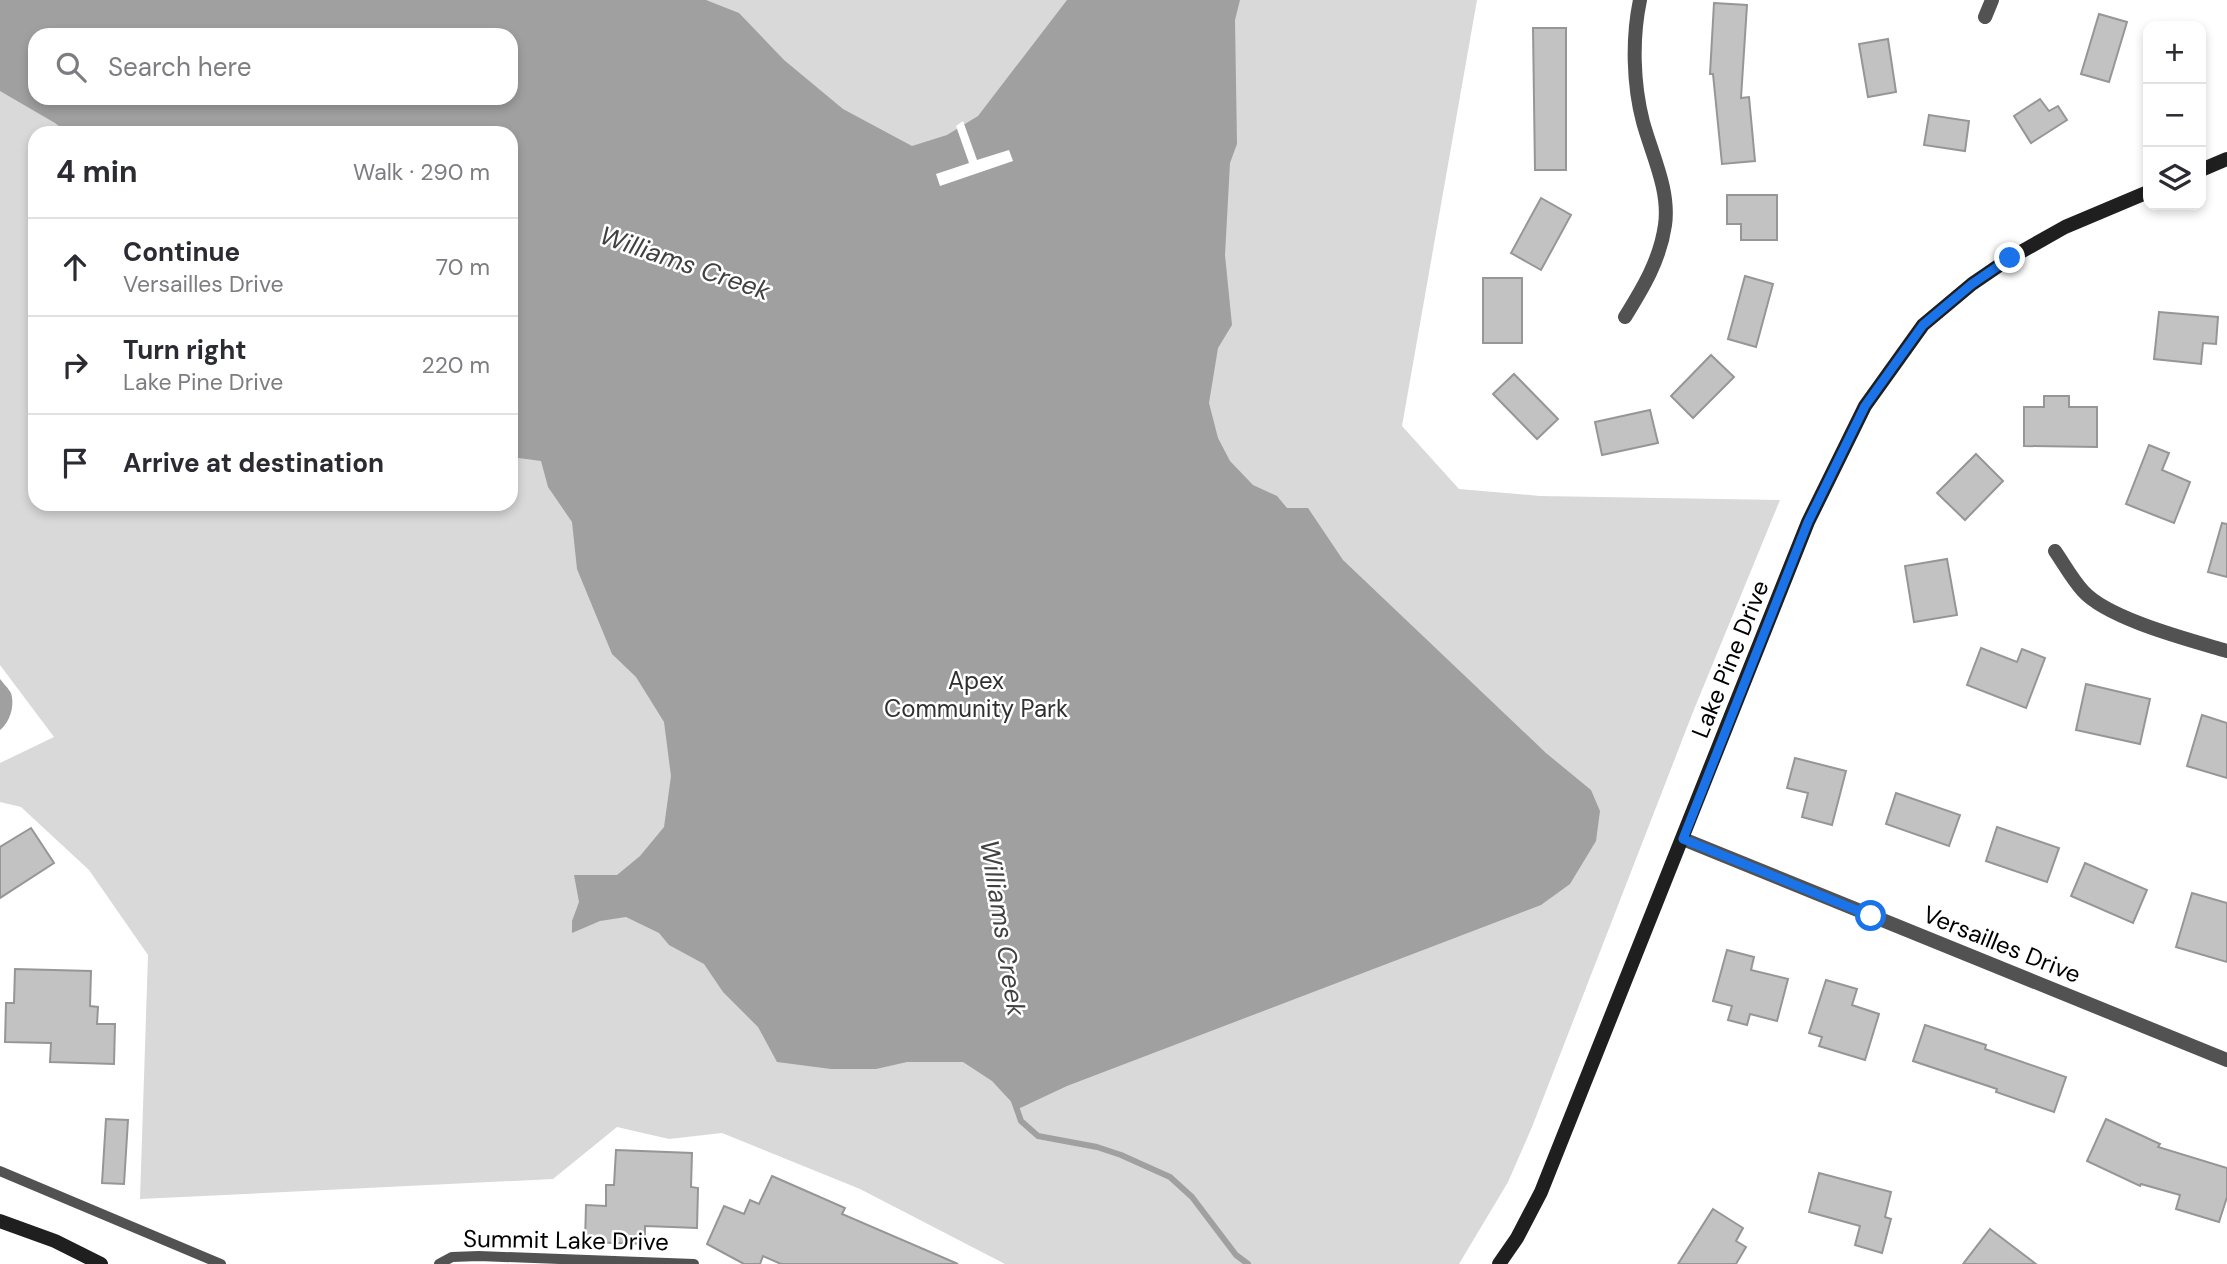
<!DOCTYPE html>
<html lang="en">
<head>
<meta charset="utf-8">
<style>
  body { margin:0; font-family:"DM Sans",sans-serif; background:#f7f7f7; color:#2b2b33 }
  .controls { position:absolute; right:21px; top:21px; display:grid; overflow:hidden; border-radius:14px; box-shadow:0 4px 10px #0003 }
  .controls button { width:63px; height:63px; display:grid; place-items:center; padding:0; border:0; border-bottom:2px solid #e1e1e2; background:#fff; color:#2b2b33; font:35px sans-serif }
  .stop { position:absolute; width:21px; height:21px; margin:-16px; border:5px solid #1a73e8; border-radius:50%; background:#fff }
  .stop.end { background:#1a73e8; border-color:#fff; box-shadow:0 2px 7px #0008 }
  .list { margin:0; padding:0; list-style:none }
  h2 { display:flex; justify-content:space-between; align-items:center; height:91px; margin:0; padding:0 28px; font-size:30px }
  h2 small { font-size:23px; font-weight:400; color:#7c7c81 }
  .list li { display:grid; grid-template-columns:46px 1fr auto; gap:21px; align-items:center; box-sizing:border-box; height:98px; padding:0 28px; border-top:2px solid #e1e1e2 }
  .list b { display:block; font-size:26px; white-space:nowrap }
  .list p { margin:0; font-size:23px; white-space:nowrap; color:#7c7c81 }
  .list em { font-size:23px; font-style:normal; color:#7c7c81 }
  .icon { flex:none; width:38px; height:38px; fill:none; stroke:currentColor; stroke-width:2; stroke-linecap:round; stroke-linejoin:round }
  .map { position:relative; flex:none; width:2227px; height:1264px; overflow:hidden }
  .search { position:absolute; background:#fff; box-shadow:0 4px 10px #0003; left:28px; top:28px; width:490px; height:77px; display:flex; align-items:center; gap:18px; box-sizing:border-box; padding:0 24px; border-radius:21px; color:#7c7c81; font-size:26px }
  .panel { position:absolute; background:#fff; box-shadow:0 4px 10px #0003; left:28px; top:126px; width:490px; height:385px; border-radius:21px }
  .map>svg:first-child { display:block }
</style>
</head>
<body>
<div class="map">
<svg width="2227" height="1264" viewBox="0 0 2227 1264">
  <rect width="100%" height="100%" fill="#fff"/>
  <path fill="#d9d9d9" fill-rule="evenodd" d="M 0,0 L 1477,0 L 1402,426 L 1459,489 L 1540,496 L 1780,500 L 1693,712 L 1532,1127 L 1508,1182 L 1459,1264 L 1005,1264 L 860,1189 L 722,1133 L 669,1139 L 617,1127 L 553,1179 L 140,1199 L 148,955 L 89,870 L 21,807 L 0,802 L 0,763 L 54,737 L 0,665 ZM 35,35 L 511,35 L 511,98 L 35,98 ZM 35,133 L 511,133 L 511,504 L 35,504 Z"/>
  <g fill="#a0a0a0" fill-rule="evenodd">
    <path d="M 0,0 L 706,0 L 739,13 L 784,60 L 843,109 L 912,146 L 947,135 L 978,116 L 1067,0 L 1240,0 L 1235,20 L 1237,144 L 1230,163 L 1225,255 L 1232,325 L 1218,348 L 1209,403 L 1218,438 L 1230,461 L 1253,485 L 1277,496 L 1287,508 L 1308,508 L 1343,560 L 1546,753 L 1591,790 L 1600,811 L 1596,841 L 1570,884 L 1541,905 L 1067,1086 L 1018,1109 L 992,1081 L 963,1062 L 907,1062 L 876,1069 L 831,1069 L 777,1062 L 758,1027 L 723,992 L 704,964 L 669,945 L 659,933 L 626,917 L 600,921 L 572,933 L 572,921 L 579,902 L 574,875 L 617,875 L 640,856 L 664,827 L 671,776 L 664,722 L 636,677 L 612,654 L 577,569 L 572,522 L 548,487 L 541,461 L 511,457 L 511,133 L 68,133 L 55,123 L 0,91 ZM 35,35 L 511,35 L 511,98 L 35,98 Z"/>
    <path d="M 0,679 C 3,683 9,689 11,693 C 15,706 10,722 0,730 Z"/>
  </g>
  <polygon fill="#fff" points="963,121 977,160 1009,150 1013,161 940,186 936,174 969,163 956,126"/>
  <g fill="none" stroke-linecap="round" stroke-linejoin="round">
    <polyline stroke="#a0a0a0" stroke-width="6" points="1014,1101 1021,1121 1038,1136 1097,1147 1121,1155 1170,1177 1192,1197 1236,1255 1248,1264"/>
  </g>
  <g fill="#c2c2c2" stroke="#969696" stroke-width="2">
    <polygon points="1714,3 1747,5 1741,98 1749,97 1755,161 1722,164 1713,74 1710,74"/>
    <polygon points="2099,14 2127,22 2109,82 2081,74"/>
    <polygon points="1533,28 1566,28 1566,170 1535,170"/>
    <polygon points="1888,39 1896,92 1868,97 1859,44"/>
    <polygon points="2040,99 2049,111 2058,106 2067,120 2031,143 2014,116"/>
    <polygon points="1929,115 1969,121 1965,151 1924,145"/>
    <polygon points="1727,195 1777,195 1777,240 1741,240 1741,224 1727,224"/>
    <polygon points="1541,198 1571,215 1541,270 1511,253"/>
    <polygon points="1745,276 1773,284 1756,347 1728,339"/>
    <rect x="1483" y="278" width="39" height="65"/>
    <polygon points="2159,312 2218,317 2216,344 2203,343 2201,364 2154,359"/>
    <polygon points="1711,355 1734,377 1693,418 1671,396"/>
    <polygon points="1514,374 1558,419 1537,439 1493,394"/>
    <polygon points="2044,396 2069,396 2069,407 2097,407 2097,447 2024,446 2024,407 2044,407"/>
    <polygon points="1650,410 1658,443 1602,455 1595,422"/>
    <polygon points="2149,445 2169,453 2162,470 2190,482 2174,523 2126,504"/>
    <polygon points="1976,454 2003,481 1965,520 1937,493"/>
    <polygon points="2222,523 2227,524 2227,577 2208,572"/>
    <polygon points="1947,559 1957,615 1914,622 1905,566"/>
    <polygon points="1981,648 2017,662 2022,649 2045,658 2026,708 1967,685"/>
    <polygon points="2086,684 2150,699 2140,744 2076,730"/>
    <polygon points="2202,715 2227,723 2227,778 2187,766"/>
    <polygon points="1795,758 1846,771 1832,825 1802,817 1808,793 1787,788"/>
    <polygon points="1896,793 1960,815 1949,846 1886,824"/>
    <polygon points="1997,827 2059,848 2047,882 1986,861"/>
    <polygon points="31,828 54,863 0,898 0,847"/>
    <polygon points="2085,863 2147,890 2133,923 2071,896"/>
    <polygon points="2192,893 2227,903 2227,962 2176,947"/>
    <polygon points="1727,950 1754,957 1751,970 1788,979 1777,1021 1750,1014 1747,1025 1728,1020 1732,1006 1713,1001"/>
    <polygon points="15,969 91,971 90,1006 98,1007 97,1024 115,1024 114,1064 50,1062 51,1043 5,1042 6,1003 14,1003"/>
    <polygon points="1826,980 1857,989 1852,1005 1879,1014 1865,1060 1819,1046 1822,1037 1809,1033"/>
    <polygon points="1925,1025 1986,1045 1985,1049 2066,1077 2054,1112 1996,1092 1997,1089 1913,1061"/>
    <polygon points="106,1119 128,1120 124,1184 102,1183"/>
    <polygon points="2106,1119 2160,1144 2158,1147 2227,1168 2227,1197 2219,1222 2176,1209 2180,1195 2141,1184 2140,1186 2087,1161"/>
    <polygon points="616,1150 692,1153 691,1187 698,1188 697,1228 645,1226 645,1244 585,1242 586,1205 606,1206 606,1185 614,1185"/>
    <polygon points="1819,1173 1891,1192 1885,1217 1891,1219 1882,1253 1855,1245 1860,1226 1809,1212"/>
    <polygon points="772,1176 845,1208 842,1214 958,1264 781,1264 763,1256 760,1264 744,1264 707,1244 724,1206 744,1214 750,1200 759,1204"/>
    <polygon points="1713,1209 1743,1228 1736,1241 1746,1247 1736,1264 1678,1264"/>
    <polygon points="1990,1229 2036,1264 1963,1264"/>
  </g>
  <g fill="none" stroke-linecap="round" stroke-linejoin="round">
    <g stroke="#525252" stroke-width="10">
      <polyline points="0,1171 221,1264"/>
      <polyline points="439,1264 452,1257 479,1256 694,1264"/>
    </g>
    <g stroke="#525252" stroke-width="14">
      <polyline points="1985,17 1992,0"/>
      <path d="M 1625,317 C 1643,288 1660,260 1665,225 C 1670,190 1652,155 1643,122 C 1633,84 1632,38 1640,0"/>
      <path d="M 2055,551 C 2064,564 2072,579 2083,591 C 2108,619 2190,640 2227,651"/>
      <polyline points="1683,839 2227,1060"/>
    </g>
    <g stroke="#1f1f1f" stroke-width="14">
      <polyline points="2201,170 2227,159"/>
      <polyline points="0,1221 55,1241 101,1264"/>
      <polyline points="1499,1264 1517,1238 1541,1192 1808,522 1865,406 1923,325 1972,284 2010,258 2065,227 2148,192"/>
    </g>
  </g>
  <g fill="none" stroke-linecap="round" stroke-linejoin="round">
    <polyline stroke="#1a73e8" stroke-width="9" points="1871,916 1683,839 1808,522 1865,406 1923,325 1972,284 2010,258"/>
  </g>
  <g text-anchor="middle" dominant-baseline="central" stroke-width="5" stroke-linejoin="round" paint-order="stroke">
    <g font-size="24" fill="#000" stroke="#fff">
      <text transform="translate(1730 659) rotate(-68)">Lake Pine Drive</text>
      <text transform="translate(2002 944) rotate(22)">Versailles Drive</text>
      <text transform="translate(566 1240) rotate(1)">Summit Lake Drive</text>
    </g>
    <g font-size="24" fill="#303030" stroke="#fff">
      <text x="976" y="680">Apex<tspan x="976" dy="28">Community Park</tspan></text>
    </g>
    <g font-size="26" font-style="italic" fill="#414141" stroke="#fff">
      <text transform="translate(685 263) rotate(19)">Williams Creek</text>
      <text transform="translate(1003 928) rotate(81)">Williams Creek</text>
    </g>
  </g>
</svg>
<div class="controls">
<button>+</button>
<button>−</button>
<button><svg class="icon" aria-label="layers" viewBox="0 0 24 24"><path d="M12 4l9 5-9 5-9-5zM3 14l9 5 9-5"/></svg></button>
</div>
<div class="stop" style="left:1871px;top:916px"></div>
<div class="stop end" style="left:2010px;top:258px"></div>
<div class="search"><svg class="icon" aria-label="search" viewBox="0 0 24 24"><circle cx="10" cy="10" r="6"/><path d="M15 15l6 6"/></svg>Search here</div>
<section class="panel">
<h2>4 min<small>Walk · 290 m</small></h2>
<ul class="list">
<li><svg class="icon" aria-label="ahead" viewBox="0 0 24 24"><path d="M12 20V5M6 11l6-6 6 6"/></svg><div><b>Continue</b><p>Versailles Drive</p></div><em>70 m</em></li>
<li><svg class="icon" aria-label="right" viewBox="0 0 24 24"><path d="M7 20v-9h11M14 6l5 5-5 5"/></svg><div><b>Turn right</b><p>Lake Pine Drive</p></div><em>220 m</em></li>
<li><svg class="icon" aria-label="arrive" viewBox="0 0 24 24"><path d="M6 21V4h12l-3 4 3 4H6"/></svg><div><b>Arrive at destination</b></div></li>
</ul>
</section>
</div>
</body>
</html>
